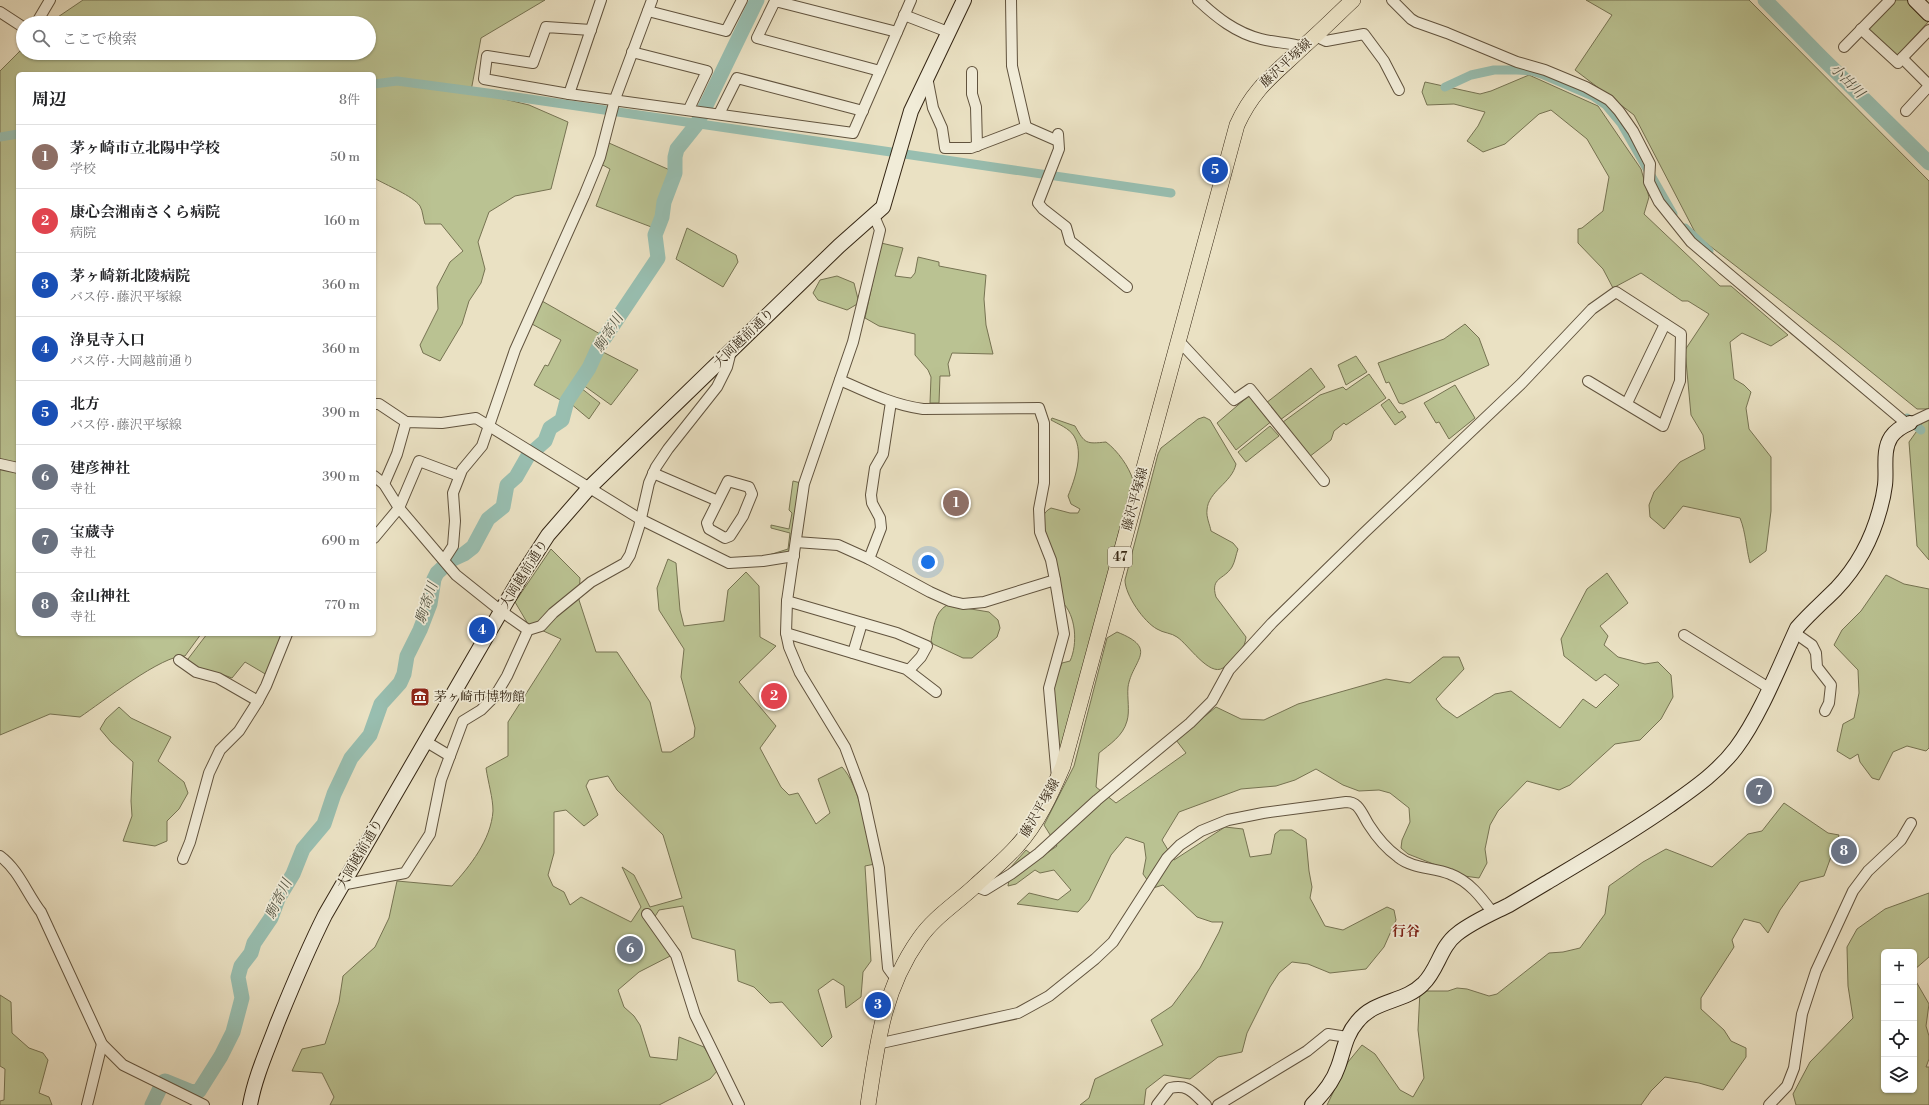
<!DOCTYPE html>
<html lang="ja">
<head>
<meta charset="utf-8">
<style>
  body { margin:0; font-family:"Libre Bodoni","Noto Serif JP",serif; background:#f2f2f2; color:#202124 }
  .controls { position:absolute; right:12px; bottom:12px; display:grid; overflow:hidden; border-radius:6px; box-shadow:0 1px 3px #0004 }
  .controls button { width:36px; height:36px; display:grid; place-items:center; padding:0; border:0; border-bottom:1px solid #e0e0e0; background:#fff; color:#202124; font:20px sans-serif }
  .you { position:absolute; left:928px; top:562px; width:14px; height:14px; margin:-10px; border:3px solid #fff; border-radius:50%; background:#1a73e8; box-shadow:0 0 0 6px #1a73e833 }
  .badge { display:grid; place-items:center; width:26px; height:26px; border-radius:50%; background:#8f2418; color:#fff; font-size:13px; font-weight:700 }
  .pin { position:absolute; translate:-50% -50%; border:2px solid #fff; box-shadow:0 1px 4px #0006 }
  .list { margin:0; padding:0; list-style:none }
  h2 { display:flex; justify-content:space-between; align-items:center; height:52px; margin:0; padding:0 16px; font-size:17px }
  h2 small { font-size:13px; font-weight:400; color:#757577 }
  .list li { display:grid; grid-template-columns:26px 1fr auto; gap:12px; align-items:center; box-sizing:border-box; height:64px; padding:0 16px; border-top:1px solid #e0e0e0 }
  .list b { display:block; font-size:15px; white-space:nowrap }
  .list p { margin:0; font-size:13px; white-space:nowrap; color:#757577 }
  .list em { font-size:13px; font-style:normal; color:#757577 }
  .icon { flex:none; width:22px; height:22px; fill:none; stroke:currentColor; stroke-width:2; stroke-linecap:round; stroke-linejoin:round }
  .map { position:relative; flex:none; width:1929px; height:1105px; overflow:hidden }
  .search { position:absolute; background:#fff; box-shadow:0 1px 3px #0004; left:16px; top:16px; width:360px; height:44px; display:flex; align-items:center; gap:10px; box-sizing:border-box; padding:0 14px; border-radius:22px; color:#757577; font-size:15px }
  .panel { position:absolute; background:#fff; box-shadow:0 1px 3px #0004; left:16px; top:72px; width:360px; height:564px; border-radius:6px }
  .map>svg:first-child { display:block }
</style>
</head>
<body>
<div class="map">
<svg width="1929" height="1105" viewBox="0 0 1929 1105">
  <rect width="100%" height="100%" fill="#eae1c3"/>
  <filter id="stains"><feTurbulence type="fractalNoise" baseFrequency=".005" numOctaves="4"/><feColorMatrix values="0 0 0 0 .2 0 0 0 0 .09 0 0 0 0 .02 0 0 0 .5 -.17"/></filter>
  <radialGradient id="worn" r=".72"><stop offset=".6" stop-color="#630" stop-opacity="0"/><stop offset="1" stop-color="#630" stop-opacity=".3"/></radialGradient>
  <g fill="#bac292" stroke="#767352" fill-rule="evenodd">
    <path d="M 83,0 L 545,0 L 481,38 L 471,91 L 529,105 L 568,122 L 551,189 L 515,196 L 489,212 L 478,242 L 485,269 L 481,283 L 469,301 L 462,324 L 440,361 L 423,353 L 420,345 L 438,309 L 437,287 L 450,262 L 463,251 L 441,224 L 425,224 C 423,219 423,211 420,206 C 413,196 386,185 374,178 L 374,74 L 18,74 L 18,634 L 201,634 L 185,656 C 163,654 101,703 80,717 L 50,714 L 0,735 L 0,71 L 23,48 L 23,53 L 369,53 L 369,23 L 49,23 Z"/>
    <polygon points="1586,0 1749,0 1929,181 1929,409 1917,409 1838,345 1697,236 1634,115 1575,70 1612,15"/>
    <polygon points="1895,0 1908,0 1929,21 1896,57 1867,30"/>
    <path d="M 1529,75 L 1598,106 L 1641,169 L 1649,197 L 1644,214 L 1720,286 L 1731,286 L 1788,335 L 1771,346 L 1742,333 L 1730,342 L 1734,379 L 1744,385 L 1751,392 L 1746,408 L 1749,429 L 1771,457 L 1771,511 L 1766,551 L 1750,563 C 1746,548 1746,533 1740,518 L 1683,506 L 1664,529 L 1650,517 L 1649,505 L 1654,492 L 1680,462 L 1705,449 L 1703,435 L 1691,415 L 1685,350 L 1709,314 L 1688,301 L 1682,301 L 1641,273 L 1613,288 L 1603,269 L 1578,243 L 1578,229 L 1582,228 L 1603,211 L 1609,177 L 1587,139 L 1551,110 L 1539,114 L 1505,144 L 1483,152 L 1467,141 L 1478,126 L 1485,112 L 1454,104 L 1427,105 L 1422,92 L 1425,82 L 1480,94 L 1491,91 Z"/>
    <polygon points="609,143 672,171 654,228 596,206 610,169 601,164"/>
    <polygon points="687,228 736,255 738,262 723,287 676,259"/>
    <polygon points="881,243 903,248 895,276 911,278 915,273 918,257 939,262 939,266 986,275 984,299 986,325 993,354 952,353 948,364 950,376 940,376 939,403 930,403 931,377 928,370 915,355 915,334 879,326 865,318"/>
    <polygon points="837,276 854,283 859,303 847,310 818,300 813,293 820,280"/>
    <polygon points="542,301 600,334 584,367 562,401 534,385 545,365 548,366 561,340 532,324"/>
    <polygon points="1465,324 1479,338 1489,365 1403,404 1399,403 1389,382 1386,383 1378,363 1444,339"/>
    <polygon points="601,351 638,370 611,405 583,385 597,363"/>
    <polygon points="1356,356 1367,372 1346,385 1338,365"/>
    <polygon points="1311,368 1325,387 1280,420 1266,403"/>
    <polygon points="1369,374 1386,398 1346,425 1344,423 1334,431 1331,440 1309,457 1283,422 1320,395 1343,387 1346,390"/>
    <polygon points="1455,385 1475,418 1449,439 1439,422 1436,423 1424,403"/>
    <polygon points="581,388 600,403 589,419 570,403"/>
    <polygon points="1251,394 1273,420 1236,450 1217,423"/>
    <polygon points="1389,399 1399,413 1402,411 1406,417 1395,425 1381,405"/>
    <path d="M 1204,417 L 1210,420 L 1236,464 C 1232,483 1208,491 1207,510 C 1206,517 1210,525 1211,531 L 1233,543 L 1238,549 C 1236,554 1235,562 1232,567 C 1224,580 1210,577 1216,597 L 1246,637 C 1245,648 1239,653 1232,660 C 1229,662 1226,667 1223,668 C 1209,677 1188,644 1177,637 C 1172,633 1163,633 1157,629 C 1144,622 1125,595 1125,580 L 1158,454 L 1161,448 L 1198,419 Z"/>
    <polygon points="1929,417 1929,560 1917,546 1909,442 1926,418"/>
    <path d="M 1052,418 L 1075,426 C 1085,444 1086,444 1106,442 C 1118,451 1129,467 1133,480 L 1062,747 L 1059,751 L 1053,686 L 1062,663 L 1070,661 C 1078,644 1076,615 1062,602 L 1043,527 C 1043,518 1042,513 1051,508 L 1070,513 L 1078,513 L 1080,509 L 1071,504 L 1068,496 C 1075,479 1084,453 1074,436 C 1069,428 1058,424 1051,420 Z"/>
    <polygon points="1270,426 1279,436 1246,462 1238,452"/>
    <polygon points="793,481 801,483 790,553 769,555 788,549 790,533 771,528 771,525 789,529 792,513 789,510"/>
    <path d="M 551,549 L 580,578 L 579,600 L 596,652 L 617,652 L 650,702 L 662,752 L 671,752 L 694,737 L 695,728 L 681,677 L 684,649 L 659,610 L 657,588 L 668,559 L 676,563 L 680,610 L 684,626 L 724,621 L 728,590 L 746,572 L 759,586 L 760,637 L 776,646 L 739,682 L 776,726 L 760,748 L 781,787 L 789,795 L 798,793 L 816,824 L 830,813 L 818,779 L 842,767 C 860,786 868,838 875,864 L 865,866 L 871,961 L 863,972 L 861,997 L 846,1008 L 844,986 L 833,979 L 818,990 L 832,1037 L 822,1047 L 782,1002 L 770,1003 L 754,987 L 738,981 L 735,950 L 692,938 L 683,906 L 659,910 L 654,918 L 680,951 L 639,972 L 618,990 L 624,1007 L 634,1016 L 640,1025 L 650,1057 L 677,1060 L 679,1037 L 704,1047 L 718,1070 L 710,1079 L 659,1105 L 330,1105 L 334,1097 L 322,1073 L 292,1071 L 302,1049 L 325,1044 L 339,1002 L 343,976 L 375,947 L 389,918 L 397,881 L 452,886 C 470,866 491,840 493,811 C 493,798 488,782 486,768 L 508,756 L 508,722 L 561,639 L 528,624 L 515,602 ZM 608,776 L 617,790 L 663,835 L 682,898 L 650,907 L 634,875 L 622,867 L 641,907 L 631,922 L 581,897 L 570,905 L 564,892 L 553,886 L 548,875 L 554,853 L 554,812 L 566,810 L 584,826 L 598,815 L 586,786 L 589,780 Z"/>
    <path d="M 1607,573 L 1628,603 L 1600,626 L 1608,636 L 1604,645 L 1618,657 L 1645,664 L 1658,662 L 1671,675 L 1673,697 L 1661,719 L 1640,740 L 1615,744 L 1570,785 L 1559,790 L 1527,781 L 1498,811 L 1490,825 L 1485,849 L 1487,863 L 1479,878 L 1464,876 L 1408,854 L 1401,848 L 1402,840 L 1410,822 L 1409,808 L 1390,793 L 1379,790 L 1359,791 L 1343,785 L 1316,769 L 1295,780 L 1276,786 L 1241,789 L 1179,812 L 1162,840 L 1174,860 L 1225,827 L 1243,829 L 1250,857 L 1271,854 L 1275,834 L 1280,830 L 1292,830 L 1306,839 L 1309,871 L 1312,887 L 1310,898 L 1325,926 L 1343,930 L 1387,907 L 1394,910 L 1396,920 L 1384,947 L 1366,969 L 1330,973 L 1308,964 L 1292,962 L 1279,973 L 1270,987 L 1247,1033 L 1242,1052 L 1218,1057 L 1190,1079 L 1164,1075 L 1146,1089 L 1144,1105 L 1080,1105 L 1089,1098 L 1095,1079 L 1163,1045 L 1151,1020 L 1172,1006 L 1200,968 L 1219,932 L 1223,922 L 1212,922 L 1197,917 L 1163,885 L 1153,888 L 1143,874 L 1146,858 L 1144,843 L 1126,837 L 1111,855 L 1089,900 L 1078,912 L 1017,904 L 1029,893 L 1058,900 L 1071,890 L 1054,870 L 1040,873 L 1035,870 L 1016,884 L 1008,886 L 1011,867 L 1026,850 L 1038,859 L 1057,846 L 1044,825 L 1074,766 L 1107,638 L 1117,632 C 1160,649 1132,660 1128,687 C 1127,698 1130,711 1127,721 C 1123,736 1110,744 1099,753 L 1096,787 L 1116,803 L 1186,753 L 1176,740 L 1216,707 L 1241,719 L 1264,720 L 1298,704 L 1386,679 L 1410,683 L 1443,657 L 1459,657 L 1464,669 L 1436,699 L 1442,707 L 1457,718 L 1495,694 L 1511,691 L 1560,728 L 1583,699 L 1596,708 L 1619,685 L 1605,674 L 1596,681 L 1564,656 L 1561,639 L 1587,589 Z"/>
    <polygon points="1886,575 1904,584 1929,589 1929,748 1926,751 1907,746 1893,752 1879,780 1872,778 1860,762 1858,754 1850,759 1837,751 1843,724 1854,718 1859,693 1858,670 1834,645 1842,630 1861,611"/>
    <path d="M 947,605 L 989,612 L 998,620 L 1000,628 L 997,637 L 972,658 L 963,658 L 933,644 L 931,641 C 934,627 934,613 947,605 Z"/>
    <path d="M 207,634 L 283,634 L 267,675 L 245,662 L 232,678 C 217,672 202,670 188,663 L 188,659 Z"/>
    <polygon points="119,707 131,718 171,737 158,761 184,782 188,793 179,809 167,821 167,841 155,846 123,841 132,816 131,801 133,762 111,742 100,729 106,719"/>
    <polygon points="1784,803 1828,833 1839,835 1824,876 1800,882 1780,910 1768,933 1760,923 1744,919 1732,940 1734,947 1701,998 1701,1009 1724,1030 1731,1041 1746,1048 1746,1057 1723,1090 1699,1083 1665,1077 1651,1091 1641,1105 1327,1105 1348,1062 1362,1045 1375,1054 1400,1090 1413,1097 1424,1078 1418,1030 1420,991 1448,991 1457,988 1467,989 1489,996 1497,994 1549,953 1563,952 1580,948 1605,914 1609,886 1643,862 1666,849 1712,867 1748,834 1762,831"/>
    <polygon points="1929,893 1929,957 1914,970 1914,952 1884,952 1884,1090 1914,1090 1914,978 1929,1004 1926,1026 1929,1036 1929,1059 1926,1067 1929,1067 1929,1105 1796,1105 1793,1094 1810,1062 1853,1018 1848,986 1847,947 1857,929 1885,909"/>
    <polygon points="0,995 11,1002 12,1033 29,1048 43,1053 48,1060 39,1093 49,1097 52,1105 0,1105 0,1101 4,1100 5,1069 0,1066"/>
  </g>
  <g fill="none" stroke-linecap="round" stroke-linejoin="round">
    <g stroke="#98beb0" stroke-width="9">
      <polyline points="374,84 397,81 495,94 1171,193"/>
      <polyline points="1445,87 1471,75 1494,70 1517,70 1532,71 1544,75 1593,96 1606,105 1621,123 1673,214"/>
      <polyline points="0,137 18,134"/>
      <polyline points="1685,228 1709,251"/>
      <polyline points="1907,418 1921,430"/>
    </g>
    <g stroke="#98beb0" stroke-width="15">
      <polyline points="1765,0 1821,57 1929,163"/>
      <polyline points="152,1105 163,1082 165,1081 192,1092 199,1091 221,1056 233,1032 242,998 238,977 241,966 251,953 254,943 271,918 278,899 293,874 303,849 324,824 334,794 351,758 370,735 381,704 400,683 404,674 407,656 420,630 430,604 434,579 437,573 451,560 464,554 473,547 488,519 503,507 507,485 516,477 528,456 545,441 550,428 562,420 567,401 589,368 599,346 658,258 655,235 662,217 664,202 675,173 675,157 677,149 697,124 757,0"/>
    </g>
    <g stroke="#61533e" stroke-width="12">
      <g id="street">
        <polyline points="1011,0 1012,66 1026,127"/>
        <path d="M 1198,0 C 1216,17 1236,33 1261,39 C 1275,43 1289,42 1304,47"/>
        <polyline points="1392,0 1411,19 1416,22 1447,33 1517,62 1545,70 1586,87 1609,100 1619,111 1633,131 1650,164 1649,182 1659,202 1691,242 1907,424"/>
        <polyline points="648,11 726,31 742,0"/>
        <polyline points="0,12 23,27"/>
        <polyline points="904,15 948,32"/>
        <polyline points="33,23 37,22 50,0"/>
        <polyline points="1861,29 1898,63 1902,58 1929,85"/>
        <polyline points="591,30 546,27 533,63 487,56 484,79 569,94 853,133 911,0"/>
        <polyline points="1315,36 1326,41 1364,34 1384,61 1399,90"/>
        <polyline points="1844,47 1890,0"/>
        <polyline points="632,52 707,71 689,109"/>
        <polyline points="1902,58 1929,30"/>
        <polyline points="880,71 757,38 775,1 897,32"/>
        <polyline points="972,72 972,94 976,107 977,146"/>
        <polyline points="927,77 933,108 942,128 945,148 971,148 1026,127 1058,141"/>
        <polyline points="569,94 601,0"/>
        <polyline points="1906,111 1929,86"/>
        <polyline points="719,114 737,78 863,111"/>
        <polyline points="1058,134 1059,149 1038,203 1043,209 1066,227 1070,241 1127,287"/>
        <polyline points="874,216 880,230 853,342 804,484 787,601 786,633 789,647 800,673 845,747 863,795 879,868 888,968 896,979"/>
        <polyline points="1179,341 1234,400 1250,389 1324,481"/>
        <polyline points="1627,403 1665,324"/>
        <polyline points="374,404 379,404 406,422"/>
        <polyline points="1910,423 1929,414"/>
        <polyline points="0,464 18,468"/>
        <polyline points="653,473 718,501 728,481 749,487 752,494 743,516 730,536 725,538 709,529 707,523 718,501"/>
        <polyline points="374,476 384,484 399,508 456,575 501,611 528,630"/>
        <polyline points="384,484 397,454 406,422 442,423 476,418 640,519 729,563 763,561 794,556"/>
        <polyline points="374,538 399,508 419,461 459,476"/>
        <path d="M 796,542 L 838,545 L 869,559 L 930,592 L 950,601 L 963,604 L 984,602 L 1055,580 L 1051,560 L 1040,532 L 1039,509 L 1044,483 L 1044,423 L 1039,408 L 923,409 C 893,405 867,392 840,380"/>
        <polyline points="869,559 881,528 880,518 872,503 871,495 875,468 883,454 891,402"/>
        <polyline points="444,560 453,546 455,521 453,493 462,470 482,446 515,350 584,196 600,157 615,99 652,0"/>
        <polyline points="1055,580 1064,634 1049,688 1057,778"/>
        <polyline points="787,601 897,633 927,646 921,657 909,670"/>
        <polyline points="786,633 906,669 936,692"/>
        <polyline points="1795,633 1812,645 1816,653 1817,667 1831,685 1829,703 1825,711"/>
        <polyline points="1684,635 1769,688"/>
        <polyline points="853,653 862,623"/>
        <polyline points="179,660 196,672 218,678 258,701"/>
        <polyline points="425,741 450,756"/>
        <path d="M 0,856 C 19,870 27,894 41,912 L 102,1044 L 123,1065 L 204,1105"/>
        <polyline points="183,859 190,842 209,773 220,750 239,731 258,701 266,686 287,634"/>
        <polyline points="341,885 405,873 430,834 441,780 463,721 481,710 495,696 507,676 528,630 541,626 553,613 591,582 625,563 630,555 639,527 649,483 656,467 668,449 717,387 727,367 731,351"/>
        <polyline points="975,886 985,890 1011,874 1039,853 1097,800 1190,723 1212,701 1229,670 1272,623 1365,532 1522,383 1592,309 1616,292 1681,334 1680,381 1663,426 1588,381"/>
        <polyline points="647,914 676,955 695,1015 739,1105"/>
        <path d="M 877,1044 L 1018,1013 L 1049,996 L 1095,959 L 1113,942 L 1167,858 L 1180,845 L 1201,831 L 1228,820 L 1263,813 L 1346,802 C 1351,802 1354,803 1357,806 C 1362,811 1365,819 1369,825 C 1376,836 1387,849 1398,857 C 1413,869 1433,867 1450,874 C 1469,881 1481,897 1493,913"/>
        <polyline points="87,1105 102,1044"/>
        <path d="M 1157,1105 L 1170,1088 C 1189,1084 1193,1093 1206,1105"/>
        <polyline points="1218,1105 1307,1051 1328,1034 1347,1037"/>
        <polyline points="1769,1105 1787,1086 1794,1068 1802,1014 1816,971 1853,891 1868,871 1901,840 1911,823"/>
      </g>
    </g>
    <g stroke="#332412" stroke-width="16">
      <g id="secondary">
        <polyline points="1915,0 1929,14"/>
        <path d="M 250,1105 C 255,1077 267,1051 277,1024 C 292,987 307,951 325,915 L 522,575 L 548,535 L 589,488 L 839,246 L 883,207 L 911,111 L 964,0"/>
        <path d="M 1312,1105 C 1323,1094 1333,1082 1338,1067 C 1344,1051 1345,1036 1357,1022 C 1375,999 1404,1003 1423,984 C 1438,970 1440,947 1457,934 C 1472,922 1491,914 1509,905 C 1521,898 1534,890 1546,883 C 1588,858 1629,834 1669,806 C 1693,789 1718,772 1736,748 C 1760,716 1780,665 1797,628 C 1809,614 1823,602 1836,589 C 1857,567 1872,539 1880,509 C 1882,502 1884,493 1885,485 C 1887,470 1882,451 1891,437 C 1895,431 1903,426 1910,423"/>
      </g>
    </g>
    <g stroke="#332412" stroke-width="16">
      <path id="primary" d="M 868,1105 C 877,1045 883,990 919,939 C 934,917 957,903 976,885 C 990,872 1006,859 1018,845 C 1038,823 1051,794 1063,766 L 1237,125 C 1254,87 1275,74 1304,46 C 1321,31 1337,15 1353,0"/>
    </g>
    <use href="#street" stroke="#f1ecd8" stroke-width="10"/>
    <use href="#secondary" stroke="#f1ecd8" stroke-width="14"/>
    <use href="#primary" stroke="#eae1c3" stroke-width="15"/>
  </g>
  <defs>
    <g id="museum-square" transform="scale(1)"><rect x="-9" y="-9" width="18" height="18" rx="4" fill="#8f2418" stroke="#f1ecd8"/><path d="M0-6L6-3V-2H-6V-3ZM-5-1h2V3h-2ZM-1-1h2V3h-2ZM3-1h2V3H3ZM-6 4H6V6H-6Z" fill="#fff"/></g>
  </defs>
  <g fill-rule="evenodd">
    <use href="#museum-square" x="420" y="697"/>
  </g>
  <g text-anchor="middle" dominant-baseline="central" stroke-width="3.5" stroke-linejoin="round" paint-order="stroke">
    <rect fill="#f1ecd8" stroke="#6c604d" stroke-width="1" x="1108" y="547" width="24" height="20" rx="3"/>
    <g font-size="12" font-weight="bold" fill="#332412">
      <text x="1120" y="557">47</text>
    </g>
    <g font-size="13" fill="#332412" stroke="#f1ecd8">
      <text transform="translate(1286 63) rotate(-43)">藤沢平塚線</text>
      <text transform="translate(744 338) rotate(-44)">大岡越前通り</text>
      <text transform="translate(1135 499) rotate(-75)">藤沢平塚線</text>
      <text transform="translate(524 574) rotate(-58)">大岡越前通り</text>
      <text transform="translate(1040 808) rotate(-60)">藤沢平塚線</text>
      <text transform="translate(360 854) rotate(-60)">大岡越前通り</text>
    </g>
    <g font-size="13" fill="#332412" stroke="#f1ecd8" text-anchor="start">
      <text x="434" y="697">茅ヶ崎市博物館</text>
    </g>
    <g font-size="14" font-style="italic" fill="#515241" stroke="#f1ecd8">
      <text transform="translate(1847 81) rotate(45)">小出川</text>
      <text transform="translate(609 333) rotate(-58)">駒寄川</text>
      <text transform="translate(427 603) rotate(-71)">駒寄川</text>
      <text transform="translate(279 899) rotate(-64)">駒寄川</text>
    </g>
    <g font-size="14" font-weight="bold" fill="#7a1f14" stroke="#f1ecd8">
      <text x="1406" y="932">行谷</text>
    </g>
  </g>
  <rect width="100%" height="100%" filter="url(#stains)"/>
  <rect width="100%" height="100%" fill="url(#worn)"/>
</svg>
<div class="controls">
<button>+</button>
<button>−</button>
<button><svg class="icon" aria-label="locate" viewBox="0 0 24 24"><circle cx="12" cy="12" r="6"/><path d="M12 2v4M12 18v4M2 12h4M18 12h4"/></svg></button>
<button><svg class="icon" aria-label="layers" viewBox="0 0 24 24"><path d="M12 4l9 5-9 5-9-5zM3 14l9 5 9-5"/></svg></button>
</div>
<div class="you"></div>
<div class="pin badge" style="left:956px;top:503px;background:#8d6e63">1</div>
<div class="pin badge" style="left:774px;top:696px;background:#e0444e">2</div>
<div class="pin badge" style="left:878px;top:1005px;background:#1a4fb4">3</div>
<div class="pin badge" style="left:482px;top:630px;background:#1a4fb4">4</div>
<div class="pin badge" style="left:1215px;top:170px;background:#1a4fb4">5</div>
<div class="pin badge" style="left:630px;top:949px;background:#6b7280">6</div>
<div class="pin badge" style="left:1759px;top:791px;background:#6b7280">7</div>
<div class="pin badge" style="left:1844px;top:851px;background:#6b7280">8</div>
<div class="search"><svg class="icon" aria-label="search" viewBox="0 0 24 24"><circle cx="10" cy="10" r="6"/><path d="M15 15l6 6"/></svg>ここで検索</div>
<section class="panel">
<h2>周辺<small>8件</small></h2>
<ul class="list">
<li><span class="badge" style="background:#8d6e63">1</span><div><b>茅ヶ崎市立北陽中学校</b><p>学校</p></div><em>50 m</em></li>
<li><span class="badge" style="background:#e0444e">2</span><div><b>康心会湘南さくら病院</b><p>病院</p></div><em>160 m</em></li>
<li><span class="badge" style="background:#1a4fb4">3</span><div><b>茅ヶ崎新北陵病院</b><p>バス停 · 藤沢平塚線</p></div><em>360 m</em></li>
<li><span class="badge" style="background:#1a4fb4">4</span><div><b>浄見寺入口</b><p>バス停 · 大岡越前通り</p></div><em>360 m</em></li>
<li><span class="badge" style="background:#1a4fb4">5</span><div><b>北方</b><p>バス停 · 藤沢平塚線</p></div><em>390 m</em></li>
<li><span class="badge" style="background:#6b7280">6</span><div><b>建彦神社</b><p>寺社</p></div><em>390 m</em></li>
<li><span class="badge" style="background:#6b7280">7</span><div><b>宝蔵寺</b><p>寺社</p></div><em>690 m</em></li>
<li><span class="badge" style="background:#6b7280">8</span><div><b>金山神社</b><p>寺社</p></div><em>770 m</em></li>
</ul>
</section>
</div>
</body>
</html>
